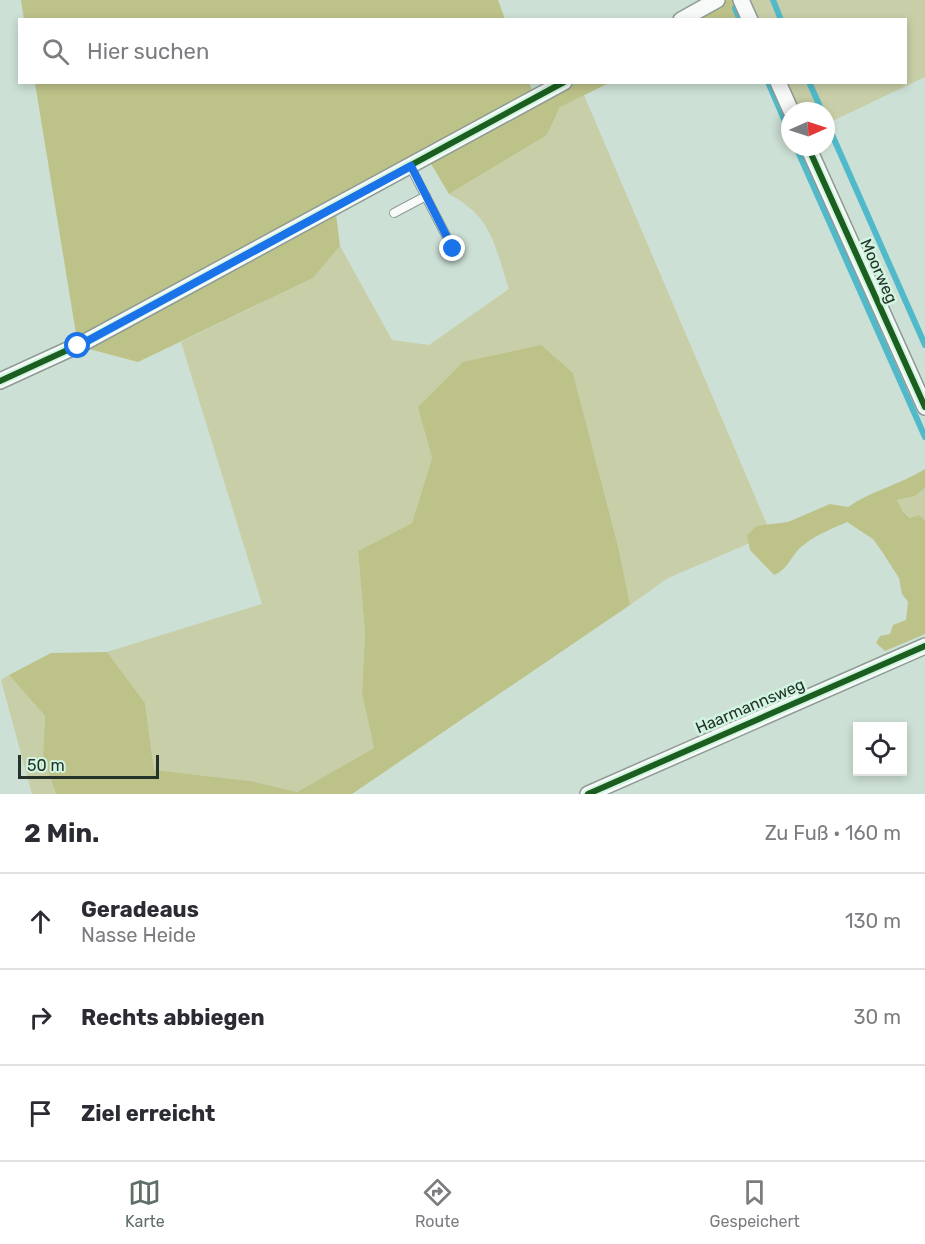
<!DOCTYPE html>
<html lang="de">
<head>
<meta charset="utf-8">
<style>
  body { margin:0; font-family:Rubik,sans-serif; background:#f2f2f3; color:#2b2b33 }
  .controls { position:absolute; right:18px; bottom:18px; display:grid; overflow:hidden; border-radius:0px; box-shadow:0 3px 9px #0003 }
  .controls button { width:54px; height:54px; display:grid; place-items:center; padding:0; border:0; border-bottom:2px solid #e1e1e2; background:#fff; color:#2b2b33; font:30px sans-serif }
  .compass { position:absolute; left:781px; top:102px; width:54px; height:54px; border-radius:50%; background:#fff; box-shadow:0 3px 9px #0003; rotate:87deg }
  .scale { position:absolute; left:18px; bottom:15px; width:141px; box-sizing:border-box; padding-left:6px; border:3px solid #24322a; border-top:0; font-size:16px; line-height:21px; white-space:nowrap; color:#24322a; -webkit-text-stroke:4px #d2f5e1; paint-order:stroke }
  .stop { position:absolute; width:18px; height:18px; margin:-14px; border:4px solid #1a73e8; border-radius:50%; background:#fff }
  .stop.end { background:#1a73e8; border-color:#fff; box-shadow:0 2px 6px #0008 }
  .list { margin:0; padding:0; list-style:none }
  h2 { display:flex; justify-content:space-between; align-items:center; height:78px; margin:0; padding:0 24px; font-size:26px }
  h2 small { font-size:20px; font-weight:400; color:#7c7c81 }
  .list li { display:grid; grid-template-columns:39px 1fr auto; gap:18px; align-items:center; box-sizing:border-box; height:96px; padding:0 24px; border-top:2px solid #e1e1e2 }
  .list b { display:block; font-size:22px; white-space:nowrap }
  .list p { margin:0; font-size:20px; white-space:nowrap; color:#7c7c81 }
  .list em { font-size:20px; font-style:normal; color:#7c7c81 }
  .icon { flex:none; width:33px; height:33px; fill:none; stroke:currentColor; stroke-width:2; stroke-linecap:round; stroke-linejoin:round }
  .map { position:relative; flex:none; width:925px; height:794px; overflow:hidden }
  .search { position:absolute; background:#fff; box-shadow:0 3px 9px #0003; left:18px; right:18px; top:18px; height:66px; display:flex; align-items:center; gap:15px; box-sizing:border-box; padding:0 21px; border-radius:0px; color:#7c7c81; font-size:22px }
  .sheet { height:366px; background:#fff }
  nav { display:flex; justify-content:space-around; align-items:center; box-sizing:border-box; height:84px; border-top:2px solid #e1e1e2; background:#fff; font-size:16px; color:#7c7c81 }
  nav a { display:grid; justify-items:center; gap:3px }
  nav .on { color:#5f6f66 }
  .map>svg:first-child { display:block }
</style>
</head>
<body>
<div class="map">
<svg width="925" height="794" viewBox="0 0 925 794">
  <rect width="100%" height="100%" fill="#cde0d5"/>
  <g fill="#c8cea7">
    <polygon points="741,0 925,0 925,77 826,124 826,111 791,111 778,83 906,82 906,20 750,19"/>
    <path d="M 584,95 L 771,534 L 668,578 L 630,605 L 619,550 L 573,373 L 419,407 L 432,458 L 412,523 L 358,551 L 365,633 L 362,694 L 374,748 L 297,792 L 251,781 L 154,770 L 145,703 L 107,652 L 262,604 L 181,342 L 313,278 L 340,246 L 392,340 L 429,345 L 509,289 C 494,244 493,218 449,194 L 547,135 L 560,107 Z"/>
    <polygon points="925,488 925,520 919,515 911,518 903,512 897,500 915,496"/>
    <polygon points="9,675 45,716 43,755 56,794 32,794 1,680"/>
  </g>
  <g fill="#bdc289">
    <polygon points="21,0 498,0 505,19 24,20"/>
    <polygon points="717,0 741,0 748,15 737,19 681,20"/>
    <polygon points="529,82 535,98 564,83 609,83 560,107 547,135 449,194 427,157 335,206 340,246 313,278 138,362 78,346 35,83"/>
    <polygon points="541,345 573,373 619,550 630,605 352,794 56,794 43,755 45,716 9,675 51,653 107,652 145,703 154,770 251,781 297,792 374,748 362,694 365,633 358,551 412,523 432,458 418,407 463,362"/>
    <path d="M 925,469 L 925,488 L 915,496 L 897,500 L 903,512 L 910,518 L 919,515 L 925,520 L 925,634 L 885,651 L 876,643 L 880,636 L 890,634 L 893,625 L 906,620 L 908,602 L 902,594 L 899,578 L 883,553 L 873,539 L 847,522 C 831,529 813,536 800,548 C 790,558 787,570 774,575 L 750,550 L 747,535 L 757,526 L 788,522 L 830,504 L 848,507 C 872,490 900,485 925,469 Z"/>
  </g>
  <g fill="none" stroke-linecap="round" stroke-linejoin="round">
    <g stroke="#50baca" stroke-width="6">
      <polyline points="773,0 781,20"/>
      <polyline points="735,8 740,20"/>
      <polyline points="768,82 790,133"/>
      <polyline points="809,82 822,111"/>
      <polyline points="826,121 925,345"/>
      <polyline points="796,147 925,437"/>
    </g>
    <g stroke="#8d9c94" stroke-width="10">
      <g id="lane">
        <polyline points="410,166 453,249"/>
        <polyline points="394,213 426,196"/>
      </g>
    </g>
    <g stroke="#8d9c94" stroke-width="18">
      <g id="street">
        <polyline points="741,0 750,20"/>
        <polyline points="681,20 717,0"/>
        <polyline points="778,82 791,111"/>
        <polyline points="808,147 925,407"/>
        <polyline points="0,381 85,342 564,82"/>
        <polyline points="588,794 925,646"/>
      </g>
    </g>
    <use href="#lane" stroke="#f8faf9" stroke-width="8"/>
    <use href="#street" stroke="#f8faf9" stroke-width="15"/>
    <g stroke="#d2f5e1" stroke-width="10">
      <g id="cycleway">
        <polyline points="808,147 925,407"/>
        <polyline points="0,381 85,342 564,82"/>
        <polyline points="588,794 925,646"/>
      </g>
    </g>
    <use href="#cycleway" stroke="#1b5e20" stroke-width="6"/>
  </g>
  <g fill="none" stroke-linecap="round" stroke-linejoin="round">
    <polyline stroke="#1a73e8" stroke-width="8" points="78,346 411,166 453,249"/>
  </g>
  <g text-anchor="middle" dominant-baseline="central" stroke-width="5" stroke-linejoin="round" paint-order="stroke">
    <g font-size="16" fill="#24322a" stroke="#d2f5e1">
      <text transform="translate(879 271) rotate(66)">Moorweg</text>
      <text transform="translate(750 706) rotate(-23)">Haarmannsweg</text>
    </g>
  </g>
</svg>
<div class="controls">
<button><svg class="icon" aria-label="locate" viewBox="0 0 24 24"><circle cx="12" cy="12" r="6"/><path d="M12 2v4M12 18v4M2 12h4M18 12h4"/></svg></button>
</div>
<svg class="compass" viewBox="-18 -18 36 36"><path d="M0-13l5 13h-10z" fill="#e53935"/><path d="M0 13l5-13h-10z" fill="#7c7c81"/></svg>
<div class="scale">50 m</div>
<div class="stop" style="left:78px;top:346px"></div>
<div class="stop end" style="left:453px;top:249px"></div>
<div class="search"><svg class="icon" aria-label="search" viewBox="0 0 24 24"><circle cx="10" cy="10" r="6"/><path d="M15 15l6 6"/></svg>Hier suchen</div>
</div>
<section class="sheet">
<h2>2 Min.<small>Zu Fuß · 160 m</small></h2>
<ul class="list">
<li><svg class="icon" aria-label="ahead" viewBox="0 0 24 24"><path d="M12 20V5M6 11l6-6 6 6"/></svg><div><b>Geradeaus</b><p>Nasse Heide</p></div><em>130 m</em></li>
<li><svg class="icon" aria-label="right" viewBox="0 0 24 24"><path d="M7 20v-9h11M14 6l5 5-5 5"/></svg><div><b>Rechts abbiegen</b></div><em>30 m</em></li>
<li><svg class="icon" aria-label="arrive" viewBox="0 0 24 24"><path d="M6 21V4h12l-3 4 3 4H6"/></svg><div><b>Ziel erreicht</b></div></li>
</ul>
</section>
<nav>
<a class="on"><svg class="icon" aria-label="map" viewBox="0 0 24 24"><path d="M3 6l6-2 6 2 6-2v14l-6 2-6-2-6 2zM9 4v14M15 6v14"/></svg>Karte</a>
<a><svg class="icon" aria-label="directions" viewBox="0 0 24 24"><path d="M12 3l9 9-9 9-9-9zM9 14v-3h6M13 9l2 2-2 2"/></svg>Route</a>
<a><svg class="icon" aria-label="saved" viewBox="0 0 24 24"><path d="M7 4h10v16l-5-4-5 4z"/></svg>Gespeichert</a>
</nav>
</body>
</html>
